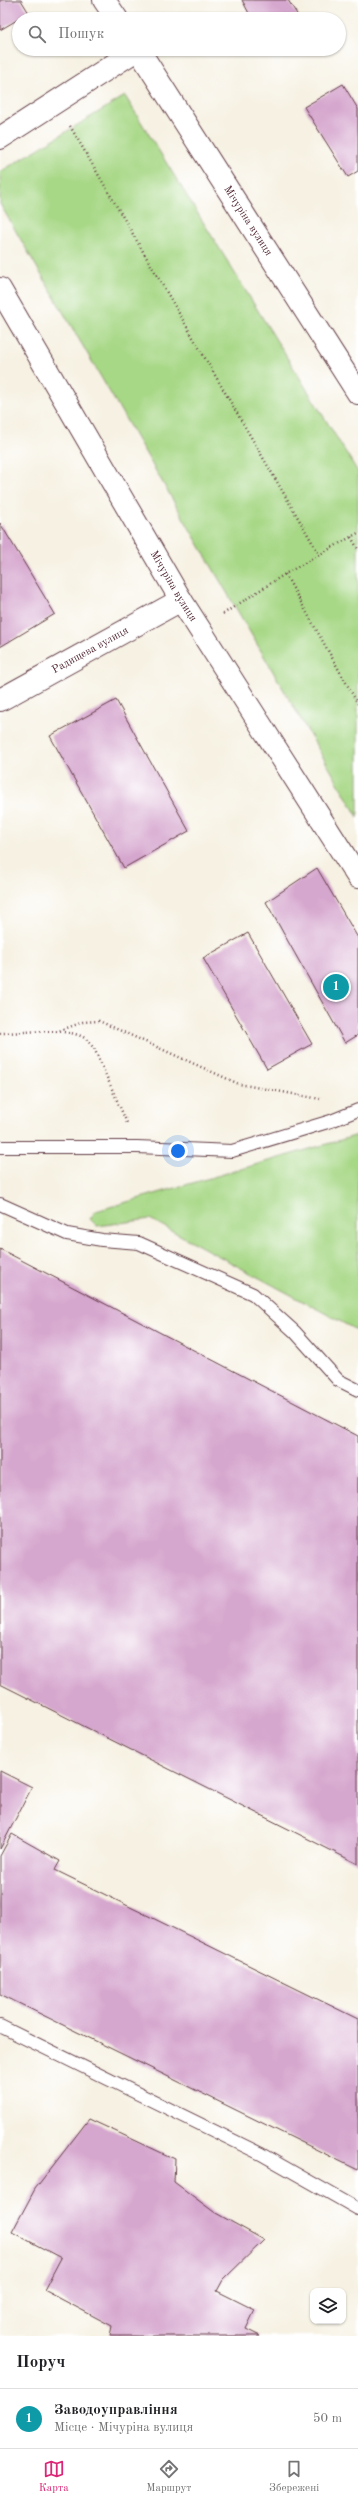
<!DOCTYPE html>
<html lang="uk">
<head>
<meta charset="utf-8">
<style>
  body { margin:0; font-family:"Old Standard TT",serif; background:#f6f6f6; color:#202124 }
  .controls { position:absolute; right:12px; bottom:12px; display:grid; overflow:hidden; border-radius:8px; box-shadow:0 1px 3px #0004 }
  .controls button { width:36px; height:36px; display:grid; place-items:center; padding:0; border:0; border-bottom:1px solid #e0e0e0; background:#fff; color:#202124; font:20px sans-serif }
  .you { position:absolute; left:178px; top:1151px; width:14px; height:14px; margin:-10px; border:3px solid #fff; border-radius:50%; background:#1a73e8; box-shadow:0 0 0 6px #1a73e833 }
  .badge { display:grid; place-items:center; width:26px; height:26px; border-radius:50%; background:#db2777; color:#fff; font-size:13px; font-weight:700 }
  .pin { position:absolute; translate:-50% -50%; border:2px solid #fff; box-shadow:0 1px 4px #0006 }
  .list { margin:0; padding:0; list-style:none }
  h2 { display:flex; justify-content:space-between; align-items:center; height:52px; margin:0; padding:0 16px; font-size:17px }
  h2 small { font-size:13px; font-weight:400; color:#757577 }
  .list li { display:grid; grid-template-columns:26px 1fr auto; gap:12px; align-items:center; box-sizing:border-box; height:60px; padding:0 16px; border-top:1px solid #e0e0e0 }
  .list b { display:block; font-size:15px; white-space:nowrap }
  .list p { margin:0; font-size:13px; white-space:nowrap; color:#757577 }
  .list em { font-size:13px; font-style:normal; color:#757577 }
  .icon { flex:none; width:22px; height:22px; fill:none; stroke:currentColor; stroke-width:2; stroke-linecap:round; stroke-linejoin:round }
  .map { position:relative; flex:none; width:358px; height:2336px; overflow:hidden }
  .search { position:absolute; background:#fff; box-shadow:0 1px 3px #0004; left:12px; right:12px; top:12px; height:44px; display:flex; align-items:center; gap:10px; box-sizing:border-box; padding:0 14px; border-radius:22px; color:#757577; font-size:15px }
  .sheet { height:112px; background:#fff }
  nav { display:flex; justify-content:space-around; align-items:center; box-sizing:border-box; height:56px; border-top:1px solid #e0e0e0; background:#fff; font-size:11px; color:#757577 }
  nav a { display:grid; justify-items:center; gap:2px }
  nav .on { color:#db2777 }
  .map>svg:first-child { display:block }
</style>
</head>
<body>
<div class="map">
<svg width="358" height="2336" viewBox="0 0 358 2336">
  <rect width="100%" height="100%" fill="#fff"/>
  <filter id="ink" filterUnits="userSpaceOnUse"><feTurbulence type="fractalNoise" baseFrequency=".025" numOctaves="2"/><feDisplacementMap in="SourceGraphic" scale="8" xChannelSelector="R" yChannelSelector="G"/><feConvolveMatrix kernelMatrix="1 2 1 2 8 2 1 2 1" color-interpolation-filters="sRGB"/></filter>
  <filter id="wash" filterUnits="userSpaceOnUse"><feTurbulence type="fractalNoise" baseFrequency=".012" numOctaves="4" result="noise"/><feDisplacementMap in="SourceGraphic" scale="16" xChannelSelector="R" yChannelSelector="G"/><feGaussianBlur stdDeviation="0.9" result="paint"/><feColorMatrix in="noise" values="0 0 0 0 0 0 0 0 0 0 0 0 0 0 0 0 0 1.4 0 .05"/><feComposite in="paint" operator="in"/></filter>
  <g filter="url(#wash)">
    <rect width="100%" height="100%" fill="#f6f1e2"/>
    <g fill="#a7d886" stroke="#787c58">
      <polygon points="125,96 358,472 358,817 0,204 0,172"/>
      <polygon points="358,1135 358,1331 150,1219 97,1226 90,1219 96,1211"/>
    </g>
    <g id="blocks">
      <g fill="#d5a6ce">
        <polygon points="0,0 21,0 29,13 0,30"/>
        <polygon points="242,0 288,0 300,19 252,19"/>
        <polygon points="343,84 358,109 358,171 348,177 304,107"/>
        <polygon points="0,523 55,614 0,647"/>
        <polygon points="116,700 189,831 124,868 50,736"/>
        <polygon points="317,868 358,938 358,1035 345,1043 266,902"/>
        <polygon points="248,933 312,1044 267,1069 203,958"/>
        <polygon points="0,1249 358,1436 358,1864 0,1684"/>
        <polygon points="0,1771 32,1787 0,1849"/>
        <polygon points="12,1834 60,1861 55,1870 358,2019 358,2170 0,1994 0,1856"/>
        <polygon points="89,2119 175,2159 174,2182 214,2212 264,2240 223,2280 217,2291 255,2310 246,2329 260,2336 110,2336 112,2326 44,2290 61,2258 12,2232 35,2189"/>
      </g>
    </g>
  </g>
  <g filter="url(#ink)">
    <use href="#blocks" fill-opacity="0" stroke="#643e46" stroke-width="1"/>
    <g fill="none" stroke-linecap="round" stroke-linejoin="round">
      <g stroke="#643e46" stroke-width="14">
        <g id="service">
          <polyline points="0,1147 137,1147 232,1151 331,1121 358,1110"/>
          <polyline points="0,1204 67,1234 102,1240 139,1243 253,1294 295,1332 338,1380 358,1390"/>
          <polyline points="0,2026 261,2154 358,2209"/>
        </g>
      </g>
      <g stroke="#643e46" stroke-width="24">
        <g id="minor">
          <polyline points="0,138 138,49"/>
          <path id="s1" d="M 0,289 L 181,600 L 358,877"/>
          <path id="s2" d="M 0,700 L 181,600"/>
        </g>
      </g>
      <g stroke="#643e46" stroke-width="24">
        <g id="tertiary">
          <polyline points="104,0 117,19"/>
          <path id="s3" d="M 138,49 L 358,393"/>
        </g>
      </g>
      <g stroke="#643e46" stroke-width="2.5" stroke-dasharray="1 3" stroke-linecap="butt">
        <polyline points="70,126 319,554"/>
        <polyline points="351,537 358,549"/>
        <polyline points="285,574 358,704"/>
        <polyline points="223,614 285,574 358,533"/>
        <polyline points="56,1032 83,1022 99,1021 239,1084 320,1099"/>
        <path d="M 0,1033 C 23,1033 63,1027 83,1037 C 87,1039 90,1044 94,1048 L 127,1123"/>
      </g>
      <use href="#service" stroke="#fff" stroke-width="12"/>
      <use href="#minor" stroke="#fff" stroke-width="22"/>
      <use href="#tertiary" stroke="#fff" stroke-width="22"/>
    </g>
  </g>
  <g text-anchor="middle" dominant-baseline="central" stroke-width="3" stroke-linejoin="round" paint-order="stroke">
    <g font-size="11" fill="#4a1f2b" stroke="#fff">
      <text stroke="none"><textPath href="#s3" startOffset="204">Мічуріна вулиця</textPath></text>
      <text stroke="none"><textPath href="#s1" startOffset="344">Мічуріна вулиця</textPath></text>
      <text stroke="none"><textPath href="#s2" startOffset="103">Радищева вулиця</textPath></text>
    </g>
  </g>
</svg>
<div class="controls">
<button><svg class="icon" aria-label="layers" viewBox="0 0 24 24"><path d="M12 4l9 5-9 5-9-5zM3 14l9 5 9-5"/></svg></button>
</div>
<div class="you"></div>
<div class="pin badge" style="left:336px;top:987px;background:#0f9aa8">1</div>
<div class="search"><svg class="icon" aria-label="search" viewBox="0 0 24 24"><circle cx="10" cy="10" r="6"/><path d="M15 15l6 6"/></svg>Пошук</div>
</div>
<section class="sheet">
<h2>Поруч<small></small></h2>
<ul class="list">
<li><span class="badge" style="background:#0f9aa8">1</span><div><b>Заводоуправління</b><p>Місце · Мічуріна вулиця</p></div><em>50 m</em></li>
</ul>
</section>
<nav>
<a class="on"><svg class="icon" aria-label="map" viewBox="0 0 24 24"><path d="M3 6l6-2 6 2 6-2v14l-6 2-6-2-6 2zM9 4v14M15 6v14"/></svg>Карта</a>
<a><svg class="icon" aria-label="directions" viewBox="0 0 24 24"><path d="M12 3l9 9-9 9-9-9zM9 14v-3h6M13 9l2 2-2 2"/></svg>Маршрут</a>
<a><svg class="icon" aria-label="saved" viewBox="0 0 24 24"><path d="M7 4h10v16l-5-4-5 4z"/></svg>Збережені</a>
</nav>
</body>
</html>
